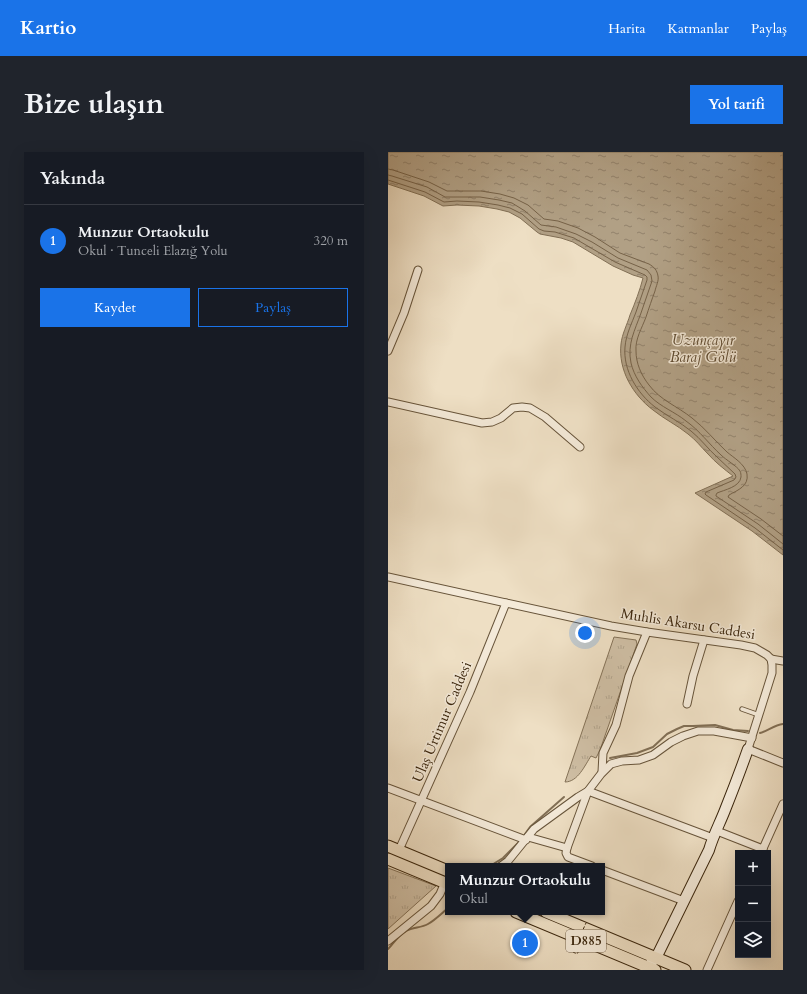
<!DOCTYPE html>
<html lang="tr">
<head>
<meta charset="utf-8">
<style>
  body { margin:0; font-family:Cardo,serif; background:#20242c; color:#f1f3f6 }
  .controls { position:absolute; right:12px; bottom:12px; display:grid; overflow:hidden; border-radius:0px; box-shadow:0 4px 16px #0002 }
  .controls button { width:36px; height:36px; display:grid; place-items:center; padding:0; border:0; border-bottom:1px solid #363941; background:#171b24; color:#f1f3f6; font:20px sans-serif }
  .you { position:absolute; left:197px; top:481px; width:14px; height:14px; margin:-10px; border:3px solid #fff; border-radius:50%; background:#1a73e8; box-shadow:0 0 0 6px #1a73e833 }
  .badge { display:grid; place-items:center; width:26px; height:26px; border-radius:50%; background:#1a73e8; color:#fff; font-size:13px; font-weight:700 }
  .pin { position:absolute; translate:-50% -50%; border:2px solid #fff; box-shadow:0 1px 4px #0006 }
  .popup { position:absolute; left:57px; top:711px; width:160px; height:52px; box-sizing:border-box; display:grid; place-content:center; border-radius:0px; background:#171b24; filter:drop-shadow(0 1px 3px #0005); font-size:13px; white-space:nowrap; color:#9ea1a6 }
  .popup b { font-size:15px; color:#f1f3f6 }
  .popup::after { content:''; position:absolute; left:50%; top:100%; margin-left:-8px; border:8px solid transparent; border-top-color:#171b24 }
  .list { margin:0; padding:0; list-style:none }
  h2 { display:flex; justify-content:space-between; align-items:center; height:52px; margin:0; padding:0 16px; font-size:17px }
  h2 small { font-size:13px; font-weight:400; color:#9ea1a6 }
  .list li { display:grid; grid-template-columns:26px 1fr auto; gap:12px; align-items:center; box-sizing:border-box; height:72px; padding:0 16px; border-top:1px solid #363941 }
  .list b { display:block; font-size:15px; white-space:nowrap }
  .list p { margin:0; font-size:13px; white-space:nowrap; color:#9ea1a6 }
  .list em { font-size:13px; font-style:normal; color:#9ea1a6 }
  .actions { display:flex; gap:8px; padding:12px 16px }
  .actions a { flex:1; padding:9px 0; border:1px solid #1a73e8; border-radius:0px; text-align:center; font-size:14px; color:#1a73e8 }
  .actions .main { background:#1a73e8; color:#fff }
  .icon { flex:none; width:22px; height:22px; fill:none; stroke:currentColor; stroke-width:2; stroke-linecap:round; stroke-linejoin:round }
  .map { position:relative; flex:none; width:395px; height:818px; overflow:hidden; border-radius:0px }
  header { display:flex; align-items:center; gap:24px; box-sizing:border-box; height:56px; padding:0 20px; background:#1a73e8; color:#fff }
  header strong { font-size:19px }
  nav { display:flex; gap:22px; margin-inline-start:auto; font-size:14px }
  .intro { display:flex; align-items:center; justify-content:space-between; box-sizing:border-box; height:96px; padding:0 24px }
  h1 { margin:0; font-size:28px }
  .button { padding:10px 18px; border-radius:0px; background:#1a73e8; color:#fff; font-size:14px; font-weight:700 }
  main { display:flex; gap:24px; padding:0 24px }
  aside { flex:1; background:#171b24; border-radius:0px; box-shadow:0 4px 16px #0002 }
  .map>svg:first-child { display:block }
</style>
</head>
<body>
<header>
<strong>Kartio</strong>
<nav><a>Harita</a><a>Katmanlar</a><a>Paylaş</a></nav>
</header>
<div class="intro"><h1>Bize ulaşın</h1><a class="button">Yol tarifi</a></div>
<main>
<aside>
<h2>Yakında<small></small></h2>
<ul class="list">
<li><span class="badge">1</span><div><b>Munzur Ortaokulu</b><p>Okul · Tunceli Elazığ Yolu</p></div><em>320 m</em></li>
</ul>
<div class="actions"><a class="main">Kaydet</a><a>Paylaş</a></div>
</aside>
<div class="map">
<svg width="395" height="818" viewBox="0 0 395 818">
  <defs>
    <pattern id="grass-tufts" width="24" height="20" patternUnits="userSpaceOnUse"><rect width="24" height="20" fill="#cfbfa5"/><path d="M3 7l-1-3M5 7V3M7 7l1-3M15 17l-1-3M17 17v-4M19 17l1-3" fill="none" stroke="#b2a48d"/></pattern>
    <pattern id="water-ripples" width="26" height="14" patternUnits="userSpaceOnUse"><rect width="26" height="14" fill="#b1a085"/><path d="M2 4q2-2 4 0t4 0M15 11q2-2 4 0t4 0" fill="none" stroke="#91826b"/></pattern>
  </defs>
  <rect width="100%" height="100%" fill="#eedfc4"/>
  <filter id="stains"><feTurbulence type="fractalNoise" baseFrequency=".005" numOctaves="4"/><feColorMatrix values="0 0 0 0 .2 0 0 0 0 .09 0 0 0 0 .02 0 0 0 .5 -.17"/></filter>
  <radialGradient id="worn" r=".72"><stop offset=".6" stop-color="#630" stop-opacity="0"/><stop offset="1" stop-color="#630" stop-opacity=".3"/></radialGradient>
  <g fill="url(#grass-tufts)" stroke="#847258">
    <path d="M 226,485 L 248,488 L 249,492 L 212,598 L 208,606 L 203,604 C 197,613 190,630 177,630 Z"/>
    <polygon points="0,716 48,734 0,777"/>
  </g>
  <path fill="url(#water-ripples)" stroke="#816f55" d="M 0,0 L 395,0 L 395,403 L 364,379 L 307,341 L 345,324 C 336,317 327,310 320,302 C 313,295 308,288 300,282 C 289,273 276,267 265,258 C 245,243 230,218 233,192 C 234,182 239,173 242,163 C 247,151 252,138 255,126 L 245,123 L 225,114 L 185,90 L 173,86 L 152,82 L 149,80 L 132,66 L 121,60 L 109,57 L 91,54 L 69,53 L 55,54 L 36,44 L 0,32 Z"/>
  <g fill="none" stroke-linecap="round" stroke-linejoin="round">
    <g stroke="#766248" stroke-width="1">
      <path d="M 0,17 L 5,18 L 41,30 L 59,39 L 93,39 L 112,42 L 126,46 L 140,53 L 156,67 L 170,69 L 190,76 L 207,85 L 232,101 L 261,112 C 266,115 269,118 270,124 C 271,129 268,134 267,139 C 264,147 261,156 258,165 C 254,176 247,187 248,199 C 248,211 253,223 261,233 C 272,248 289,254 304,266 C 317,276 327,289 339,300 C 346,306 357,312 359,322 C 361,334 350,338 341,343 L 340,345 L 373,367 L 395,384"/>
      <path d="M 0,23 L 4,24 L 39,35 L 57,45 L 92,45 L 111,48 L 124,51 L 137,59 L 153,73 L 168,75 L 188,82 L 204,90 L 230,106 L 259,118 L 263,123 L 264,129 C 260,140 257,150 253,161 C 247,178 239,192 243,211 C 246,224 254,235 263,245 C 273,255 287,260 298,269 C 312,279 321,292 333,303 C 338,308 349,314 352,319 C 353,321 353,323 353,325 C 352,335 336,338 329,341 L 328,343 L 328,344 L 370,372 L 395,392"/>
      <path d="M 0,28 L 37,40 L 56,50 L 69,49 L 91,50 L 110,53 L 122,56 L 134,62 L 151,77 L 156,79 L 167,80 L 186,86 L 227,110 L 257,123 L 259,125 L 259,128 C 255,139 252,149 248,160 C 244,171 238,182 237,195 C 235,218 249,241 267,255 C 279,264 292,270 303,279 C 313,287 320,297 329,305 C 335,311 341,316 347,322 L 348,325 L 346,328 L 318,340 L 317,342 L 318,343 L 367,376 L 395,398"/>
    </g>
    <g stroke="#816f55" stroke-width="2">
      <path d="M 372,581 C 380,579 386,573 395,572"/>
      <polyline points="222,606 249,601 265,595 279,582 289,577 296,574 305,574 327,573 345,578 360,579"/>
      <polyline points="137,682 142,675 176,645"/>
      <polyline points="102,714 115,706 130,691"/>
      <path d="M 0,797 C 6,791 10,783 18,779 C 25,775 33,776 40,772 C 47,768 54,761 60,756"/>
    </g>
    <g stroke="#67543a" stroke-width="5.5">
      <polyline id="lane" points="354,557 371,563"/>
    </g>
    <g stroke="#67543a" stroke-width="9">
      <g id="street">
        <polyline points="0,199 16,161 30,118"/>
        <polyline points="0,250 94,271 104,270 113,266 125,256 134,255 142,256 157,265 192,295"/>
        <polyline points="0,425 223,474 259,480 353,493 367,496 379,503 383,507 384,513 384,521 379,537 360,597 395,611"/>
        <polyline points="383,507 395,509"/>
        <polyline points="299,552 305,524 316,488"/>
        <polyline points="214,620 215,601 228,573 241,524 259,480"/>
        <polyline points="0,636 138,688"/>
        <polyline points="329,679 375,697"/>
        <polyline points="140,685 179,696"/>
        <polyline points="11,698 82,540 118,451"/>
        <polyline points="373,701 395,652"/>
        <polyline points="113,714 120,709 146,677 190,645 200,639 213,622 223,612 234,609 251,608 265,603 283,590 295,584 310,579 326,579 364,586"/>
        <polyline points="204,714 180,705 178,701 179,696 200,639 325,686"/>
        <polyline points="214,718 296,749"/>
        <polyline points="0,789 43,754 52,742 57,730"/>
        <polyline points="319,818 350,749"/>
      </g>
    </g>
    <g stroke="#3a250c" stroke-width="12">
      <path id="secondary" d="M 263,811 L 268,806 L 321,698 C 325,684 332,671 337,658 C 345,638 353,617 360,597"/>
    </g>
    <g stroke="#3a250c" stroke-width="13">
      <g id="primary">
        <polyline points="0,694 60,719"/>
        <polyline points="0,707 60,732"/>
        <polyline points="128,760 267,818"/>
        <polyline points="158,760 297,818"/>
      </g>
    </g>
    <polyline stroke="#3a250c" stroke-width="1" stroke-dasharray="3 2" stroke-linecap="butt" points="185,800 189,802 192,797"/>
    <use href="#lane" stroke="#f4ead9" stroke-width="3.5"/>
    <use href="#street" stroke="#f4ead9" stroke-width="7"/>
    <use href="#secondary" stroke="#f4ead9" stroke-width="10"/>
    <use href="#primary" stroke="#eedfc4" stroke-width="11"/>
    <polyline stroke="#3a250c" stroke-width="1" stroke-dasharray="3 2" stroke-linecap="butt" points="185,800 198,771"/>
  </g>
  <g text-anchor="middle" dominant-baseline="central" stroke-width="3" stroke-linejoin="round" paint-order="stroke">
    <rect fill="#f4ead9" stroke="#72604a" stroke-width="1" x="178" y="778" width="40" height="22" rx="3"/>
    <g font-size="13" font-weight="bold" fill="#3a250c">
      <text x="198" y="789">D885</text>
    </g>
    <g font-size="14" fill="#3a250c" stroke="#f4ead9">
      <text transform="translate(300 472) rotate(9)">Muhlis Akarsu Caddesi</text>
      <text transform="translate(54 570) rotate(-67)">Ulaş Urtimur Caddesi</text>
    </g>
    <g font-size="15" font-style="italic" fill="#5e4a30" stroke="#f4ead9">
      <text x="315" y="188">Uzunçayır<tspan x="315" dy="17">Baraj Gölü</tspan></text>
    </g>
  </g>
  <rect width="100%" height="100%" filter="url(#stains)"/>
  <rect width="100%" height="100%" fill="url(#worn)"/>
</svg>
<div class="controls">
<button>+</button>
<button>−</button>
<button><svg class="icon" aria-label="layers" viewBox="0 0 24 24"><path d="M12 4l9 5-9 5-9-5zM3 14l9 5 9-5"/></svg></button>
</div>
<div class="you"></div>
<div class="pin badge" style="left:137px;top:791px">1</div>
<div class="popup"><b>Munzur Ortaokulu</b>Okul</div>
</div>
</main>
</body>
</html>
